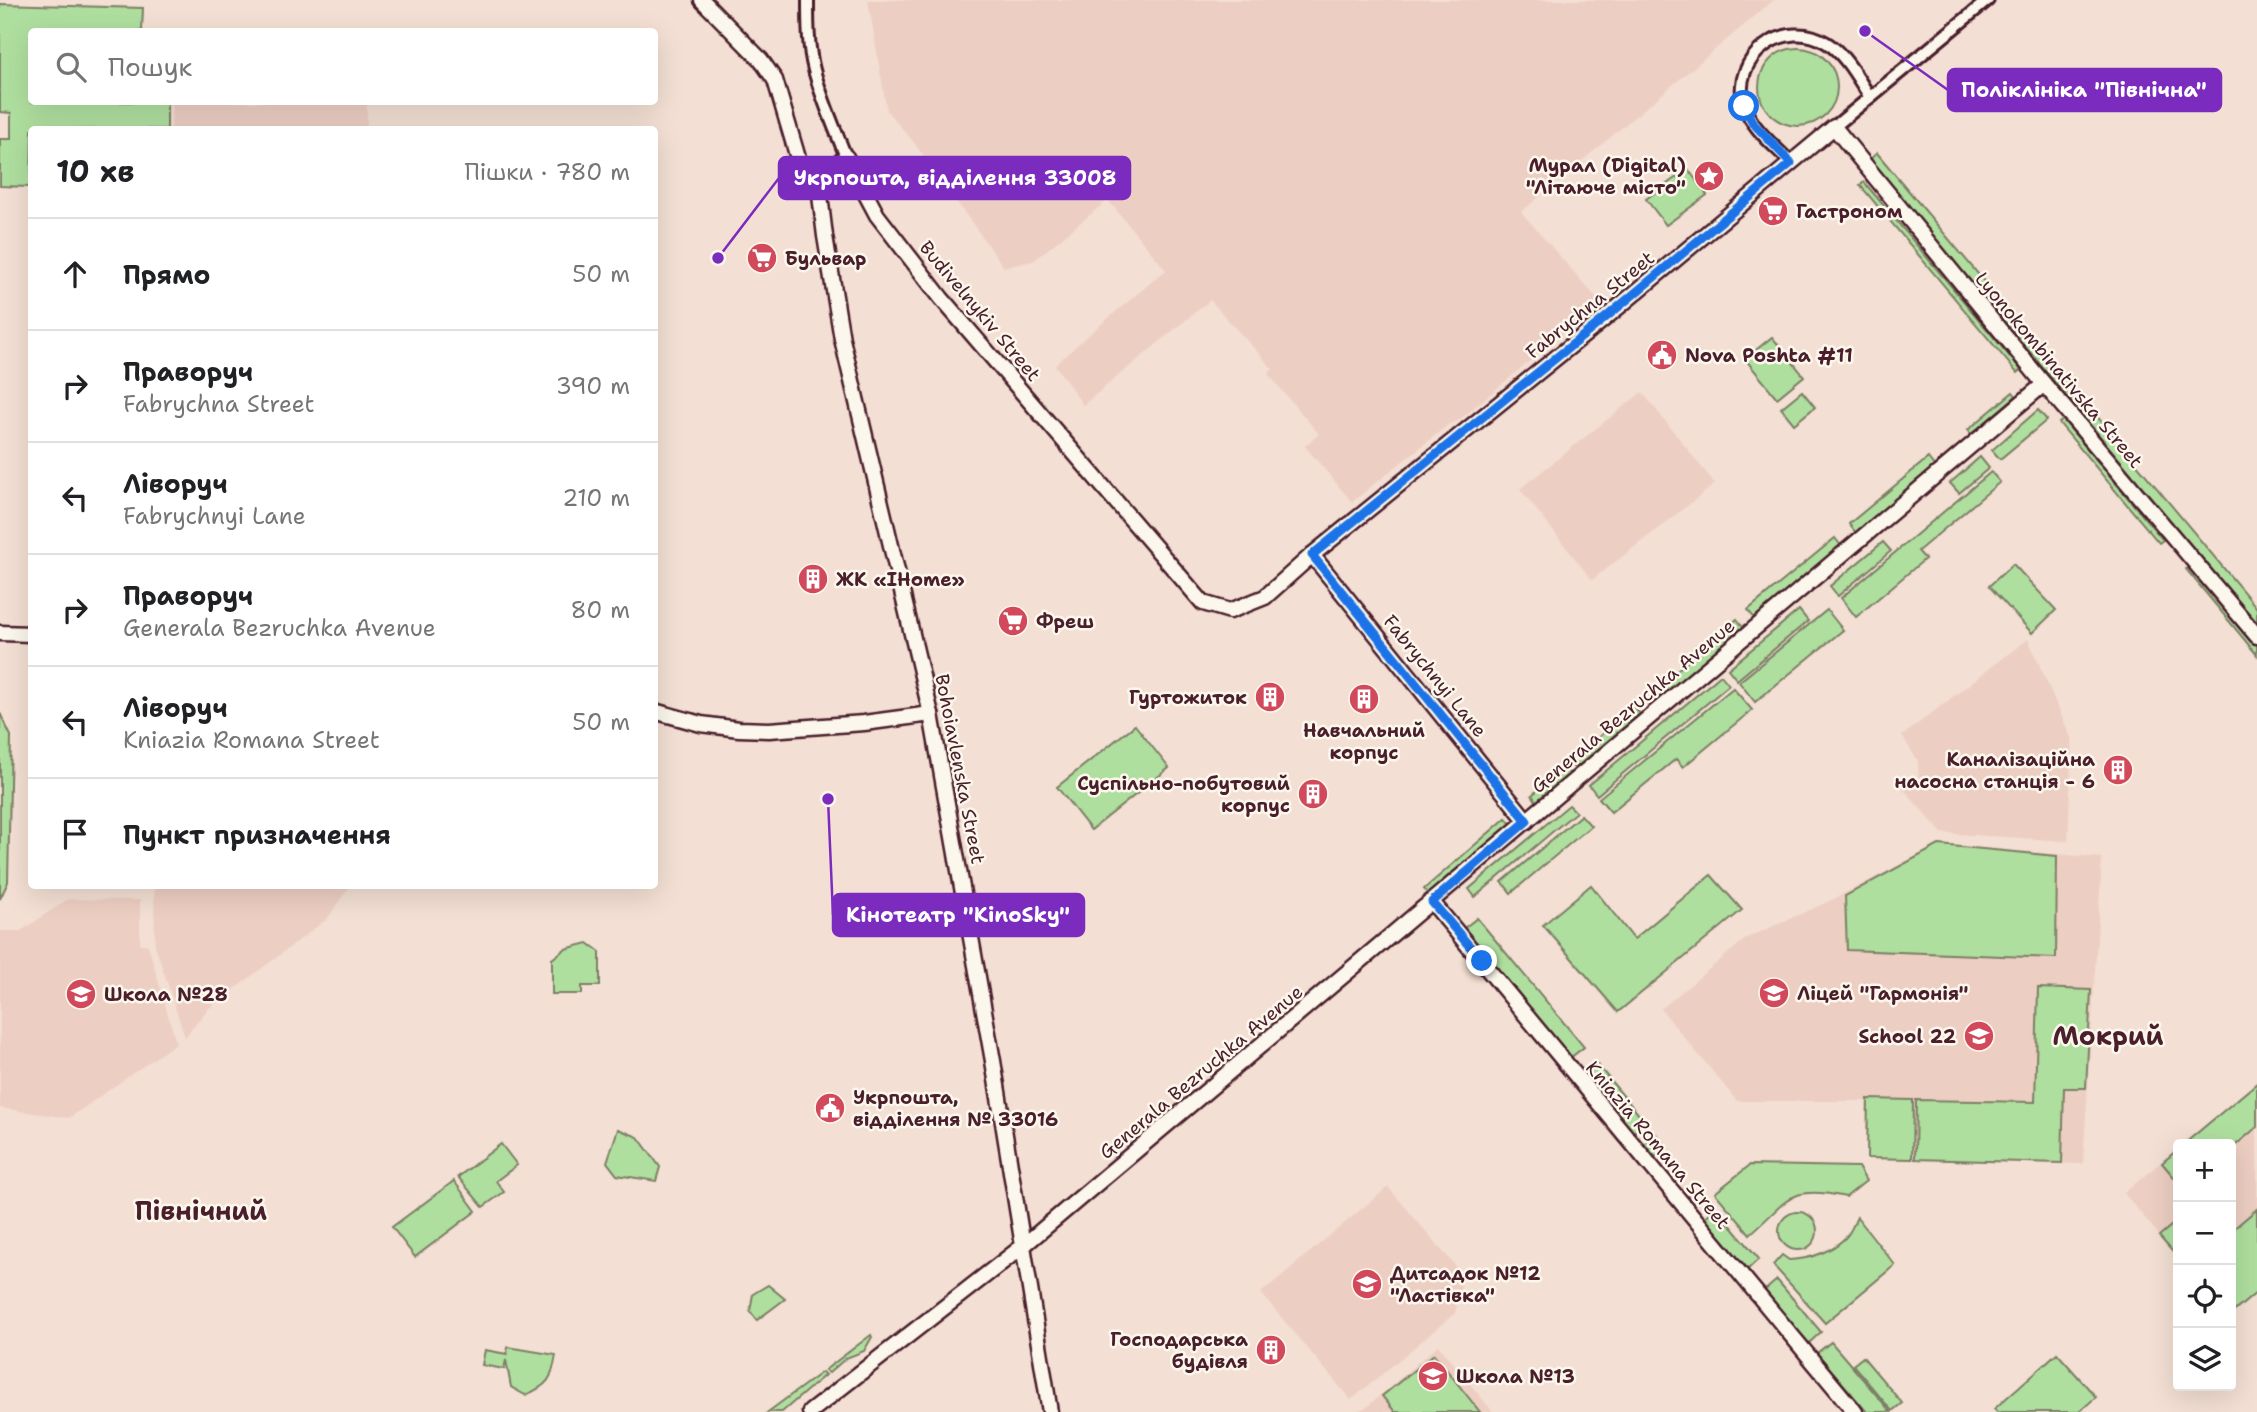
<!DOCTYPE html>
<html lang="uk">
<head>
<meta charset="utf-8">
<style>
  body { margin:0; font-family:"Shantell Sans",sans-serif; background:#f6f6f6; color:#202124 }
  .controls { position:absolute; right:21px; bottom:21px; display:grid; overflow:hidden; border-radius:7px; box-shadow:0 7px 28px #0002 }
  .controls button { width:63px; height:63px; display:grid; place-items:center; padding:0; border:0; border-bottom:2px solid #e0e0e0; background:#fff; color:#202124; font:35px sans-serif }
  .stop { position:absolute; width:21px; height:21px; margin:-16px; border:5px solid #1a73e8; border-radius:50%; background:#fff }
  .stop.end { background:#1a73e8; border-color:#fff; box-shadow:0 2px 7px #0008 }
  .list { margin:0; padding:0; list-style:none }
  h2 { display:flex; justify-content:space-between; align-items:center; height:91px; margin:0; padding:0 28px; font-size:30px }
  h2 small { font-size:23px; font-weight:400; color:#757577 }
  .list li { display:grid; grid-template-columns:46px 1fr auto; gap:21px; align-items:center; box-sizing:border-box; height:112px; padding:0 28px; border-top:2px solid #e0e0e0 }
  .list b { display:block; font-size:26px; white-space:nowrap }
  .list p { margin:0; font-size:23px; white-space:nowrap; color:#757577 }
  .list em { font-size:23px; font-style:normal; color:#757577 }
  .icon { flex:none; width:38px; height:38px; fill:none; stroke:currentColor; stroke-width:2; stroke-linecap:round; stroke-linejoin:round }
  .map { position:relative; flex:none; width:2257px; height:1412px; overflow:hidden }
  .search { position:absolute; background:#fff; box-shadow:0 7px 28px #0002; left:28px; top:28px; width:630px; height:77px; display:flex; align-items:center; gap:18px; box-sizing:border-box; padding:0 24px; border-radius:7px; color:#757577; font-size:26px }
  .panel { position:absolute; background:#fff; box-shadow:0 7px 28px #0002; left:28px; top:126px; width:630px; height:763px; border-radius:7px }
  .map>svg:first-child { display:block }
</style>
</head>
<body>
<div class="map">
<svg width="2257" height="1412" viewBox="0 0 2257 1412">
  <rect width="100%" height="100%" fill="#f3dfd3"/>
  <filter id="ink" filterUnits="userSpaceOnUse"><feTurbulence type="fractalNoise" baseFrequency=".0143" numOctaves="2"/><feDisplacementMap in="SourceGraphic" scale="14" xChannelSelector="R" yChannelSelector="G"/><feConvolveMatrix kernelMatrix="1 2 1 2 8 2 1 2 1" color-interpolation-filters="sRGB"/></filter>
  <g filter="url(#ink)">
    <g fill="#edcec2">
      <polygon points="868,0 1774,0 1521,212 1600,302 1458,421 1449,424 1352,502 1305,446 1319,434 1268,374 1273,369 1210,300 1083,405 1055,365 1086,337 1166,270 1108,200 1033,261 1004,267 912,140 887,111"/>
      <polygon points="172,102 367,102 367,129 171,129"/>
      <polygon points="1642,392 1715,484 1592,580 1520,489"/>
      <polygon points="2028,639 2072,740 2068,841 1942,833 1899,784 1919,782 1918,761 1902,736"/>
      <polygon points="1939,844 2102,858 2083,1164 1866,1159 1866,1101 1737,1101 1661,1009 1747,938 1828,902"/>
      <polygon points="154,886 350,886 327,919 208,1009 185,1037 155,945"/>
      <polygon points="68,899 140,900 140,944 148,945 176,1043 69,1118 0,1108 0,931 21,931"/>
      <polygon points="2257,1082 2257,1293 2231,1315 2231,1144 2182,1144"/>
      <polygon points="2178,1148 2178,1258 2124,1193"/>
      <polygon points="1388,1187 1463,1275 1455,1313 1351,1400 1261,1293"/>
      <polygon points="1438,1345 1493,1412 1354,1412 1367,1407"/>
    </g>
    <g fill="#afdf9f" stroke="#7c7f65" stroke-width="2">
      <polygon points="0,4 143,8 142,31 32,32 32,102 167,102 167,129 32,130 31,187 0,186 0,139 11,139 11,113 0,112"/>
      <circle cx="1798" cy="87" r="39"/>
      <polygon points="1877,153 2257,608 2257,624 1869,160"/>
      <polygon points="1688,169 1707,195 1666,225 1646,199"/>
      <polygon points="1864,182 2021,370 2017,373 1860,185"/>
      <polygon points="1772,337 1804,376 1777,398 1745,359"/>
      <polygon points="1802,391 1815,407 1794,424 1781,408"/>
      <polygon points="2013,392 2016,396 1971,434 1968,430"/>
      <polygon points="2038,410 2047,420 2000,459 1992,450"/>
      <polygon points="2063,420 2163,540 2159,543 2059,423"/>
      <polygon points="1980,457 1989,468 1959,493 1950,483"/>
      <polygon points="1928,458 1935,467 1856,533 1849,524"/>
      <polygon points="1991,472 2000,482 1918,551 1925,559 1856,617 1841,598"/>
      <polygon points="1835,538 1842,547 1755,619 1748,610"/>
      <polygon points="1883,542 1891,551 1838,596 1830,586"/>
      <polygon points="2013,564 2056,610 2032,633 1989,586"/>
      <polygon points="2191,564 2257,645 2257,655 2186,569"/>
      <polygon points="1799,610 1808,621 1737,680 1728,669"/>
      <polygon points="1827,610 1843,630 1755,702 1739,682"/>
      <polygon points="1737,619 1744,628 1656,702 1649,694"/>
      <polygon points="1721,675 1729,685 1597,795 1589,785"/>
      <polygon points="1733,688 1752,710 1683,767 1676,759 1611,812 1599,798"/>
      <polygon points="1634,707 1640,714 1575,769 1569,762"/>
      <polygon points="0,713 11,736 8,882 0,899"/>
      <polygon points="1135,725 1169,768 1091,830 1057,787"/>
      <polygon points="1565,768 1570,774 1537,802 1532,795"/>
      <polygon points="1569,805 1576,812 1475,897 1469,889"/>
      <polygon points="1581,815 1591,826 1511,893 1502,882"/>
      <polygon points="1506,818 1512,825 1430,896 1424,889"/>
      <polygon points="1939,845 2057,856 2056,958 1847,950 1845,896"/>
      <polygon points="1711,875 1742,910 1618,1012 1543,925 1591,885 1634,939"/>
      <polygon points="1477,918 1584,1047 1570,1058 1463,929"/>
      <polygon points="588,943 600,952 600,986 582,986 582,994 552,994 552,959 565,949"/>
      <polygon points="2038,988 2091,990 2086,1088 2064,1088 2062,1163 1915,1159 1916,1100 2035,1102"/>
      <polygon points="1595,1062 1645,1122 1633,1133 1583,1072"/>
      <polygon points="2257,1083 2257,1127 2231,1149 2231,1144 2184,1144"/>
      <polygon points="1868,1099 1913,1100 1912,1159 1867,1158"/>
      <polygon points="618,1129 638,1137 660,1167 656,1181 617,1175 607,1162"/>
      <polygon points="1656,1134 1667,1148 1655,1157 1644,1144"/>
      <polygon points="501,1144 517,1165 496,1181 504,1192 483,1207 458,1177"/>
      <polygon points="2178,1149 2178,1182 2162,1163"/>
      <path d="M 1750,1165 L 1858,1167 L 1866,1181 L 1846,1197 C 1788,1184 1790,1200 1750,1234 L 1715,1193 Z"/>
      <polygon points="454,1181 476,1211 415,1257 392,1227"/>
      <polygon points="1716,1208 1759,1259 1748,1269 1704,1218"/>
      <polygon points="2257,1209 2257,1292 2231,1314 2231,1231"/>
      <circle cx="1798" cy="1231" r="19"/>
      <path d="M 1857,1217 L 1895,1265 L 1825,1323 L 1773,1265 L 1782,1255 L 1789,1260 C 1810,1259 1831,1252 1846,1237 C 1851,1232 1854,1223 1857,1217 Z"/>
      <polygon points="2178,1220 2178,1258 2159,1236"/>
      <polygon points="1777,1280 1821,1332 1809,1343 1764,1291"/>
      <polygon points="768,1285 785,1299 757,1320 750,1311 753,1294"/>
      <polygon points="871,1335 872,1337 864,1351 846,1358 829,1373 825,1370"/>
      <polygon points="1831,1342 1891,1412 1867,1412 1817,1353"/>
      <path d="M 508,1347 L 556,1355 C 552,1379 548,1386 525,1395 L 511,1387 L 506,1360 L 504,1369 L 482,1365 L 485,1350 L 507,1354 Z"/>
      <polygon points="2057,1353 2096,1397 2079,1412 1997,1412 1994,1409"/>
      <polygon points="1434,1354 1480,1412 1395,1412 1382,1396"/>
      <polygon points="1863,1357 1902,1403 1892,1411 1853,1365"/>
      <polygon points="822,1372 825,1375 782,1412 768,1412"/>
    </g>
    <g fill="none" stroke-linecap="round" stroke-linejoin="round">
      <g stroke="#4a1f2b" stroke-width="16">
        <g id="street">
          <path d="M 808,0 C 808,24 808,47 814,70 C 822,100 835,129 846,157"/>
          <polyline points="1834,127 1988,0"/>
          <path d="M 1791,163 C 1775,146 1751,128 1744,105 C 1730,57 1785,16 1827,43 C 1846,55 1858,79 1870,97"/>
        </g>
      </g>
      <g stroke="#4a1f2b" stroke-width="19">
        <g id="secondary">
          <polyline points="702,0 761,60 775,80 800,165 818,179"/>
          <polyline points="818,179 846,157 877,215 942,299 1203,603 1230,611 1265,597 1312,555 1604,319 1834,127 2044,384 2257,636"/>
          <polyline points="818,179 825,236 842,339 931,714 993,1061 1050,1412"/>
          <polyline points="1312,555 1527,821"/>
          <polyline points="0,633 32,634"/>
          <polyline points="654,711 701,724 739,729 769,730 864,723 931,714"/>
          <polyline points="1432,902 1855,1412"/>
          <polyline points="810,1412 1023,1246 2044,384"/>
        </g>
      </g>
      <use href="#street" stroke="#fbf7ec" stroke-width="10"/>
      <use href="#secondary" stroke="#fbf7ec" stroke-width="14"/>
    </g>
  </g>
  <g fill="none" stroke-linecap="round" stroke-linejoin="round" filter="url(#ink)">
    <polyline stroke="#1a73e8" stroke-width="9" points="1482,961 1432,902 1527,821 1312,555 1604,319 1791,163 1753,123 1744,106"/>
  </g>
  <defs>
    <g id="sight-disc" transform="scale(1.575)"><circle r="9.5" fill="#d1495b" stroke="#fbf7ec"/><path d="M0-6L1.8-2.2L6-1.7L2.9 1.2L3.7 5.4L0 3.3L-3.7 5.4L-2.9 1.2L-6-1.7L-1.8-2.2Z" fill="#fff"/></g>
    <g id="supermarket-disc" transform="scale(1.575)"><circle r="9.5" fill="#d1495b" stroke="#fbf7ec"/><path d="M-6-5.5h2.5l.6 2H6L4.5 2H-2.5L-4.4-4H-6ZM-1.5 3.2a1.3 1.3 0 1 0 .1 0ZM3 3.2a1.3 1.3 0 1 0 .1 0Z" fill="#fff"/></g>
    <g id="civic-disc" transform="scale(1.575)"><circle r="9.5" fill="#d1495b" stroke="#fbf7ec"/><path d="M-.6-6.5H3V-4.5H.6V-3L4-1V1h2V6H-6V1h2V-1L-.6-3ZM-1.2 2.5V6h2.4V2.5Z" fill="#fff"/></g>
    <g id="building-disc" transform="scale(1.575)"><circle r="9.5" fill="#d1495b" stroke="#fbf7ec"/><path d="M-4-6H4V6H1V3H-1V6H-4ZM-2.5-4.3h1.7v1.8h-1.7ZM.8-4.3h1.7v1.8H.8ZM-2.5-1h1.7V.8h-1.7ZM.8-1h1.7V.8H.8Z" fill="#fff"/></g>
    <g id="school-disc" transform="scale(1.575)"><circle r="9.5" fill="#d1495b" stroke="#fbf7ec"/><path d="M0-5L7-2L0 1L-7-2ZM-4 1L0 2.5L4 1V4Q0 6-4 4Z" fill="#fff"/></g>
  </defs>
  <g fill-rule="evenodd">
    <use href="#sight-disc" x="1709" y="176"/>
    <use href="#supermarket-disc" x="1773" y="211"/>
    <use href="#supermarket-disc" x="762" y="258"/>
    <use href="#civic-disc" x="1662" y="355"/>
    <use href="#building-disc" x="813" y="579"/>
    <use href="#supermarket-disc" x="1013" y="621"/>
    <use href="#building-disc" x="1270" y="697"/>
    <use href="#building-disc" x="1364" y="699"/>
    <use href="#building-disc" x="2118" y="770"/>
    <use href="#building-disc" x="1313" y="794"/>
    <use href="#school-disc" x="1774" y="993"/>
    <use href="#school-disc" x="81" y="994"/>
    <use href="#school-disc" x="1979" y="1036"/>
    <use href="#civic-disc" x="830" y="1108"/>
    <use href="#school-disc" x="1367" y="1284"/>
    <use href="#building-disc" x="1271" y="1350"/>
    <use href="#school-disc" x="1433" y="1376"/>
  </g>
  <g text-anchor="middle" dominant-baseline="central" stroke-width="5" stroke-linejoin="round" paint-order="stroke">
    <g font-size="19" font-weight="bold" fill="#4a1f2b" stroke="#fbf7ec" text-anchor="start">
      <text x="1686" y="165" text-anchor="end">Мурал (Digital)<tspan x="1686" dy="22">"Літаюче місто"</tspan></text>
      <text x="1796" y="211">Гастроном</text>
      <text x="785" y="258">Бульвар</text>
      <text x="1685" y="355">Nova Poshta #11</text>
      <text x="836" y="579">ЖК «IHome»</text>
      <text x="1036" y="621">Фреш</text>
      <text x="1247" y="697" text-anchor="end">Гуртожиток</text>
      <text x="1364" y="730" text-anchor="middle">Навчальний<tspan x="1364" dy="22">корпус</tspan></text>
      <text x="2095" y="759" text-anchor="end">Каналізаційна<tspan x="2095" dy="22">насосна станція - 6</tspan></text>
      <text x="1290" y="783" text-anchor="end">Суспільно-побутовий<tspan x="1290" dy="22">корпус</tspan></text>
      <text x="1797" y="993">Ліцей "Гармонія"</text>
      <text x="104" y="994">Школа №28</text>
      <text x="1956" y="1036" text-anchor="end">School 22</text>
      <text x="853" y="1097">Укрпошта,<tspan x="853" dy="22">відділення № 33016</tspan></text>
      <text x="1390" y="1273">Дитсадок №12<tspan x="1390" dy="22">"Ластівка"</tspan></text>
      <text x="1248" y="1339" text-anchor="end">Господарська<tspan x="1248" dy="22">будівля</tspan></text>
      <text x="1456" y="1376">Школа №13</text>
    </g>
    <g font-size="19" fill="#4a1f2b" stroke="#fbf7ec">
      <text transform="translate(1590 305) rotate(-39)">Fabrychna Street</text>
      <text transform="translate(980 311) rotate(50)">Budivelnykiv Street</text>
      <text transform="translate(2059 370) rotate(50)">Lyonokombinativska Street</text>
      <text transform="translate(1435 676) rotate(51)">Fabrychnyi Lane</text>
      <text transform="translate(1633 706) rotate(-40)">Generala Bezruchka Avenue</text>
      <text transform="translate(960 769) rotate(79)">Bohoiavlenska Street</text>
      <text transform="translate(1201 1072) rotate(-40)">Generala Bezruchka Avenue</text>
      <text transform="translate(1658 1145) rotate(50)">Kniazia Romana Street</text>
    </g>
    <g font-size="26" font-weight="bold" fill="#4a1f2b" stroke="#fbf7ec">
      <text x="2108" y="1035">Мокрий</text>
      <text x="201" y="1210">Північний</text>
    </g>
  </g>
  <path fill="none" stroke="#7b2cbf" stroke-width="2.5" d="M1865 31L1948 90M718 258L779 178M828 799L833 915"/>
  <g fill="#7b2cbf" stroke="#fbf7ec" stroke-width="2.5">
    <circle cx="1865" cy="31" r="7"/>
    <circle cx="718" cy="258" r="7"/>
    <circle cx="828" cy="799" r="7"/>
  </g>
  <g fill="#7b2cbf" stroke="#7b2cbf" stroke-width="2.5">
    <rect x="1948" y="69" width="273" height="42" rx="7"/>
    <rect x="779" y="157" width="351" height="42" rx="7"/>
    <rect x="833" y="894" width="251" height="42" rx="7"/>
  </g>
  <g font-size="21" text-anchor="middle" font-weight="bold" fill="#fff">
    <text x="2084" y="97">Поліклініка "Північна"</text>
    <text x="955" y="185">Укрпошта, відділення 33008</text>
    <text x="958" y="922">Кінотеатр "KinoSky"</text>
  </g>
</svg>
<div class="controls">
<button>+</button>
<button>−</button>
<button><svg class="icon" aria-label="locate" viewBox="0 0 24 24"><circle cx="12" cy="12" r="6"/><path d="M12 2v4M12 18v4M2 12h4M18 12h4"/></svg></button>
<button><svg class="icon" aria-label="layers" viewBox="0 0 24 24"><path d="M12 4l9 5-9 5-9-5zM3 14l9 5 9-5"/></svg></button>
</div>
<div class="stop" style="left:1744px;top:106px"></div>
<div class="stop end" style="left:1482px;top:961px"></div>
<div class="search"><svg class="icon" aria-label="search" viewBox="0 0 24 24"><circle cx="10" cy="10" r="6"/><path d="M15 15l6 6"/></svg>Пошук</div>
<section class="panel">
<h2>10 хв<small>Пішки · 780 m</small></h2>
<ul class="list">
<li><svg class="icon" aria-label="ahead" viewBox="0 0 24 24"><path d="M12 20V5M6 11l6-6 6 6"/></svg><div><b>Прямо</b></div><em>50 m</em></li>
<li><svg class="icon" aria-label="right" viewBox="0 0 24 24"><path d="M7 20v-9h11M14 6l5 5-5 5"/></svg><div><b>Праворуч</b><p>Fabrychna Street</p></div><em>390 m</em></li>
<li><svg class="icon" aria-label="left" viewBox="0 0 24 24"><path d="M17 20v-9H6M10 6l-5 5 5 5"/></svg><div><b>Ліворуч</b><p>Fabrychnyi Lane</p></div><em>210 m</em></li>
<li><svg class="icon" aria-label="right" viewBox="0 0 24 24"><path d="M7 20v-9h11M14 6l5 5-5 5"/></svg><div><b>Праворуч</b><p>Generala Bezruchka Avenue</p></div><em>80 m</em></li>
<li><svg class="icon" aria-label="left" viewBox="0 0 24 24"><path d="M17 20v-9H6M10 6l-5 5 5 5"/></svg><div><b>Ліворуч</b><p>Kniazia Romana Street</p></div><em>50 m</em></li>
<li><svg class="icon" aria-label="arrive" viewBox="0 0 24 24"><path d="M6 21V4h12l-3 4 3 4H6"/></svg><div><b>Пункт призначення</b></div></li>
</ul>
</section>
</div>
</body>
</html>
